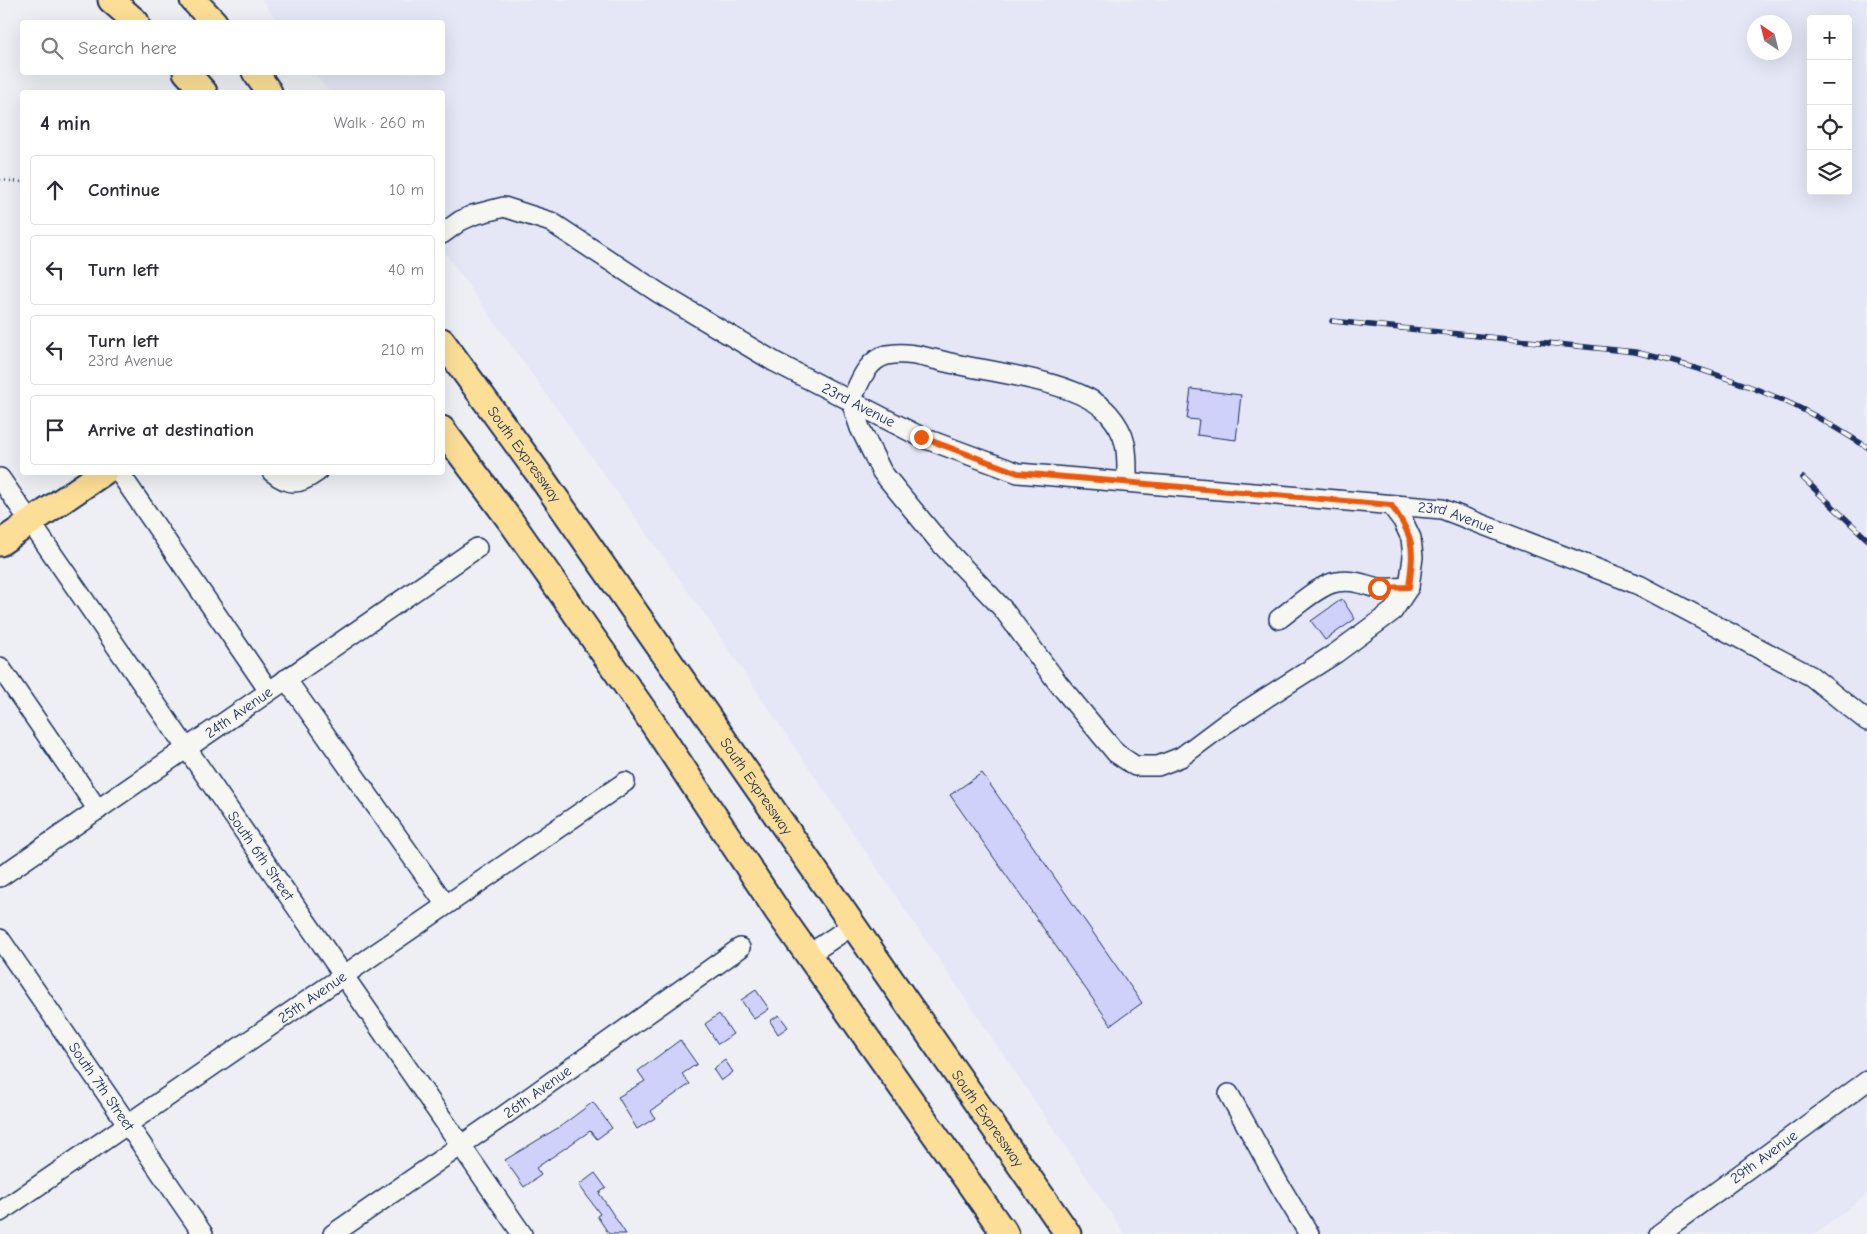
<!DOCTYPE html>
<html lang="en">
<head>
<meta charset="utf-8">
<style>
  body { margin:0; font-family:"Comic Neue",sans-serif; background:#f2f2f3; color:#2b2b33 }
  .controls { position:absolute; right:15px; top:15px; display:grid; overflow:hidden; border-radius:5px; box-shadow:0 5px 20px #0002 }
  .controls button { width:45px; height:45px; display:grid; place-items:center; padding:0; border:0; border-bottom:1px solid #e1e1e2; background:#fff; color:#2b2b33; font:25px sans-serif }
  .compass { position:absolute; left:1747px; top:15px; width:45px; height:45px; border-radius:50%; background:#fff; box-shadow:0 5px 20px #0002; rotate:325deg }
  .stop { position:absolute; width:15px; height:15px; margin:-11px; border:4px solid #ea580c; border-radius:50%; background:#fff }
  .stop.end { background:#ea580c; border-color:#fff; box-shadow:0 1px 5px #0008 }
  .list { margin:0; padding:0; list-style:none }
  h2 { display:flex; justify-content:space-between; align-items:center; height:65px; margin:0; padding:0 20px; font-size:21px }
  h2 small { font-size:16px; font-weight:400; color:#7c7c81 }
  .list li { display:grid; grid-template-columns:32px 1fr auto; gap:15px; align-items:center; box-sizing:border-box; height:70px; margin:0 10px 10px; padding:0 10px; border:1px solid #e1e1e2; border-radius:5px }
  .list b { display:block; font-size:19px; white-space:nowrap }
  .list p { margin:0; font-size:16px; white-space:nowrap; color:#7c7c81 }
  .list em { font-size:16px; font-style:normal; color:#7c7c81 }
  .icon { flex:none; width:28px; height:28px; fill:none; stroke:currentColor; stroke-width:2; stroke-linecap:round; stroke-linejoin:round }
  .map { position:relative; flex:none; width:1867px; height:1234px; overflow:hidden }
  .search { position:absolute; background:#fff; box-shadow:0 5px 20px #0002; left:20px; top:20px; width:425px; height:55px; display:flex; align-items:center; gap:12px; box-sizing:border-box; padding:0 18px; border-radius:5px; color:#7c7c81; font-size:19px }
  .panel { position:absolute; background:#fff; box-shadow:0 5px 20px #0002; left:20px; top:90px; width:425px; height:385px; border-radius:5px }
  .map>svg:first-child { display:block }
</style>
</head>
<body>
<div class="map">
<svg width="1867" height="1234" viewBox="0 0 1867 1234">
  <rect width="100%" height="100%" fill="#eeeff4"/>
  <filter id="ink" filterUnits="userSpaceOnUse"><feTurbulence type="fractalNoise" baseFrequency=".02" numOctaves="2"/><feDisplacementMap in="SourceGraphic" scale="10" xChannelSelector="R" yChannelSelector="G"/><feConvolveMatrix kernelMatrix="1 2 1 2 8 2 1 2 1" color-interpolation-filters="sRGB"/></filter>
  <g filter="url(#ink)">
    <path fill="#e5e6f6" fill-rule="evenodd" d="M 262,0 L 1867,0 L 1867,1194 L 1815,1234 L 1125,1234 L 708,619 L 443,250 L 442,92 L 329,92 L 314,73 L 442,72 L 442,22 L 278,22 ZM 1811,19 L 1848,19 L 1848,191 L 1811,191 ZM 1754,22 L 1784,22 L 1784,52 L 1754,52 Z"/>
    <g fill="#d0d1fa" stroke="#1b2f5e">
      <polygon points="1191,389 1241,395 1236,440 1197,435 1199,420 1187,419"/>
      <polygon points="1342,599 1355,619 1325,640 1311,621"/>
      <polygon points="982,773 1142,1003 1111,1025 950,795"/>
      <polygon points="756,990 769,1009 754,1019 741,1000"/>
      <polygon points="719,1014 733,1034 718,1044 705,1024"/>
      <polygon points="779,1015 788,1027 778,1034 770,1021"/>
      <polygon points="680,1040 697,1064 682,1074 690,1084 651,1111 655,1118 637,1129 618,1097 645,1081 638,1071"/>
      <polygon points="725,1060 733,1072 721,1081 713,1069"/>
      <polygon points="593,1102 612,1128 597,1139 590,1131 536,1168 541,1175 524,1187 505,1160 561,1126"/>
      <polygon points="595,1173 606,1188 599,1193 626,1234 609,1234 597,1216 600,1214 579,1185"/>
    </g>
    <g fill="none" stroke-linecap="round" stroke-linejoin="round">
      <g stroke="#1b2f5e" stroke-width="22">
        <g id="minor">
          <path id="s1" d="M 442,234 L 460,221 L 473,215 L 504,207 L 551,222 L 659,293 L 775,362 L 921,437 L 1018,473 L 1442,509 L 1639,585 L 1811,676 L 1867,721"/>
          <polyline points="119,472 269,691"/>
          <path d="M 272,472 C 289,486 299,485 317,472"/>
          <path id="s2" d="M 0,478 L 522,1234"/>
          <path d="M 1127,482 C 1127,454 1129,437 1109,414 C 1082,382 996,373 955,364 C 934,360 909,350 887,355 C 866,360 859,384 851,401 L 860,428 L 882,472 L 941,544 L 1003,609 L 1058,683 L 1116,753 L 1135,766 L 1158,766 L 1181,757 L 1225,724 L 1336,653 L 1393,611 L 1409,587 L 1413,557 L 1411,538 L 1403,521 L 1391,505"/>
          <path d="M 1279,619 C 1294,608 1320,584 1337,582 C 1352,579 1364,585 1379,588 C 1388,589 1400,587 1409,587"/>
          <polyline points="0,667 98,810"/>
          <polyline points="286,679 446,905"/>
          <path id="s3" d="M 0,877 L 477,548"/>
          <path id="s4" d="M 0,939 L 203,1234"/>
          <polyline points="808,955 853,925"/>
          <polyline points="1229,1094 1280,1186 1309,1234"/>
          <path id="s5" d="M 0,1212 L 625,782"/>
          <path id="s6" d="M 333,1234 L 499,1119 L 740,948"/>
          <path id="s7" d="M 1659,1234 L 1867,1081"/>
        </g>
      </g>
      <g stroke="#1b2f5e" stroke-width="29">
        <g id="major">
          <polyline points="111,0 136,22"/>
          <polyline points="193,0 214,22"/>
          <polyline points="186,72 204,92"/>
          <polyline points="255,72 269,92"/>
          <path id="s8" d="M 442,341 L 541,477 L 1068,1234"/>
          <polyline points="442,429 512,523 652,722 778,912 1005,1234"/>
          <polyline points="0,543 104,472"/>
        </g>
      </g>
      <g stroke="#1b2f5e" stroke-width="31">
        <polyline id="highway" points="1002,1230 1004,1234"/>
      </g>
      <polyline stroke="#1b2f5e" stroke-width="2.5" stroke-dasharray="1 4" stroke-linecap="butt" points="0,180 22,182"/>
      <use href="#minor" stroke="#f6f6f2" stroke-width="19"/>
      <use href="#major" stroke="#fcde96" stroke-width="25"/>
      <use href="#highway" stroke="#fcde96" stroke-width="28"/>
      <g stroke="#1b2f5e" stroke-width="5.5">
        <g id="rail">
          <path d="M 1332,321 L 1635,352 C 1692,365 1763,388 1815,416 C 1832,425 1850,437 1867,447"/>
          <polyline points="1803,478 1867,539"/>
        </g>
      </g>
      <use href="#rail" stroke="#f6f6f2" stroke-width="4" stroke-dasharray="11" stroke-linecap="butt"/>
    </g>
  </g>
  <g fill="none" stroke-linecap="round" stroke-linejoin="round" filter="url(#ink)">
    <path stroke="#ea580c" stroke-width="6" d="M 921,437 L 1018,473 L 1391,505 C 1415,538 1414,547 1409,587 L 1379,588"/>
  </g>
  <g text-anchor="middle" dominant-baseline="central" stroke-width="4" stroke-linejoin="round" paint-order="stroke">
    <g font-size="15" fill="#1b2f5e" stroke="#f6f6f2">
      <text stroke="none"><textPath href="#s1" startOffset="476">23rd Avenue</textPath></text>
      <text stroke="none"><textPath href="#s8" startOffset="140">South Expressway</textPath></text>
      <text stroke="none"><textPath href="#s1" startOffset="1091">23rd Avenue</textPath></text>
      <text stroke="none"><textPath href="#s3" startOffset="290">24th Avenue</textPath></text>
      <text stroke="none"><textPath href="#s8" startOffset="545">South Expressway</textPath></text>
      <text stroke="none"><textPath href="#s2" startOffset="459">South 6th Street</textPath></text>
      <text stroke="none"><textPath href="#s5" startOffset="379">25th Avenue</textPath></text>
      <text stroke="none"><textPath href="#s4" startOffset="179">South 7th Street</textPath></text>
      <text stroke="none"><textPath href="#s6" startOffset="249">26th Avenue</textPath></text>
      <text stroke="none"><textPath href="#s8" startOffset="950">South Expressway</textPath></text>
      <text stroke="none"><textPath href="#s7" startOffset="130">29th Avenue</textPath></text>
    </g>
  </g>
</svg>
<div class="controls">
<button>+</button>
<button>−</button>
<button><svg class="icon" aria-label="locate" viewBox="0 0 24 24"><circle cx="12" cy="12" r="6"/><path d="M12 2v4M12 18v4M2 12h4M18 12h4"/></svg></button>
<button><svg class="icon" aria-label="layers" viewBox="0 0 24 24"><path d="M12 4l9 5-9 5-9-5zM3 14l9 5 9-5"/></svg></button>
</div>
<svg class="compass" viewBox="-18 -18 36 36"><path d="M0-13l5 13h-10z" fill="#e53935"/><path d="M0 13l5-13h-10z" fill="#7c7c81"/></svg>
<div class="stop" style="left:1379px;top:588px"></div>
<div class="stop end" style="left:921px;top:437px"></div>
<div class="search"><svg class="icon" aria-label="search" viewBox="0 0 24 24"><circle cx="10" cy="10" r="6"/><path d="M15 15l6 6"/></svg>Search here</div>
<section class="panel">
<h2>4 min<small>Walk · 260 m</small></h2>
<ul class="list">
<li><svg class="icon" aria-label="ahead" viewBox="0 0 24 24"><path d="M12 20V5M6 11l6-6 6 6"/></svg><div><b>Continue</b></div><em>10 m</em></li>
<li><svg class="icon" aria-label="left" viewBox="0 0 24 24"><path d="M17 20v-9H6M10 6l-5 5 5 5"/></svg><div><b>Turn left</b></div><em>40 m</em></li>
<li><svg class="icon" aria-label="left" viewBox="0 0 24 24"><path d="M17 20v-9H6M10 6l-5 5 5 5"/></svg><div><b>Turn left</b><p>23rd Avenue</p></div><em>210 m</em></li>
<li><svg class="icon" aria-label="arrive" viewBox="0 0 24 24"><path d="M6 21V4h12l-3 4 3 4H6"/></svg><div><b>Arrive at destination</b></div></li>
</ul>
</section>
</div>
</body>
</html>
